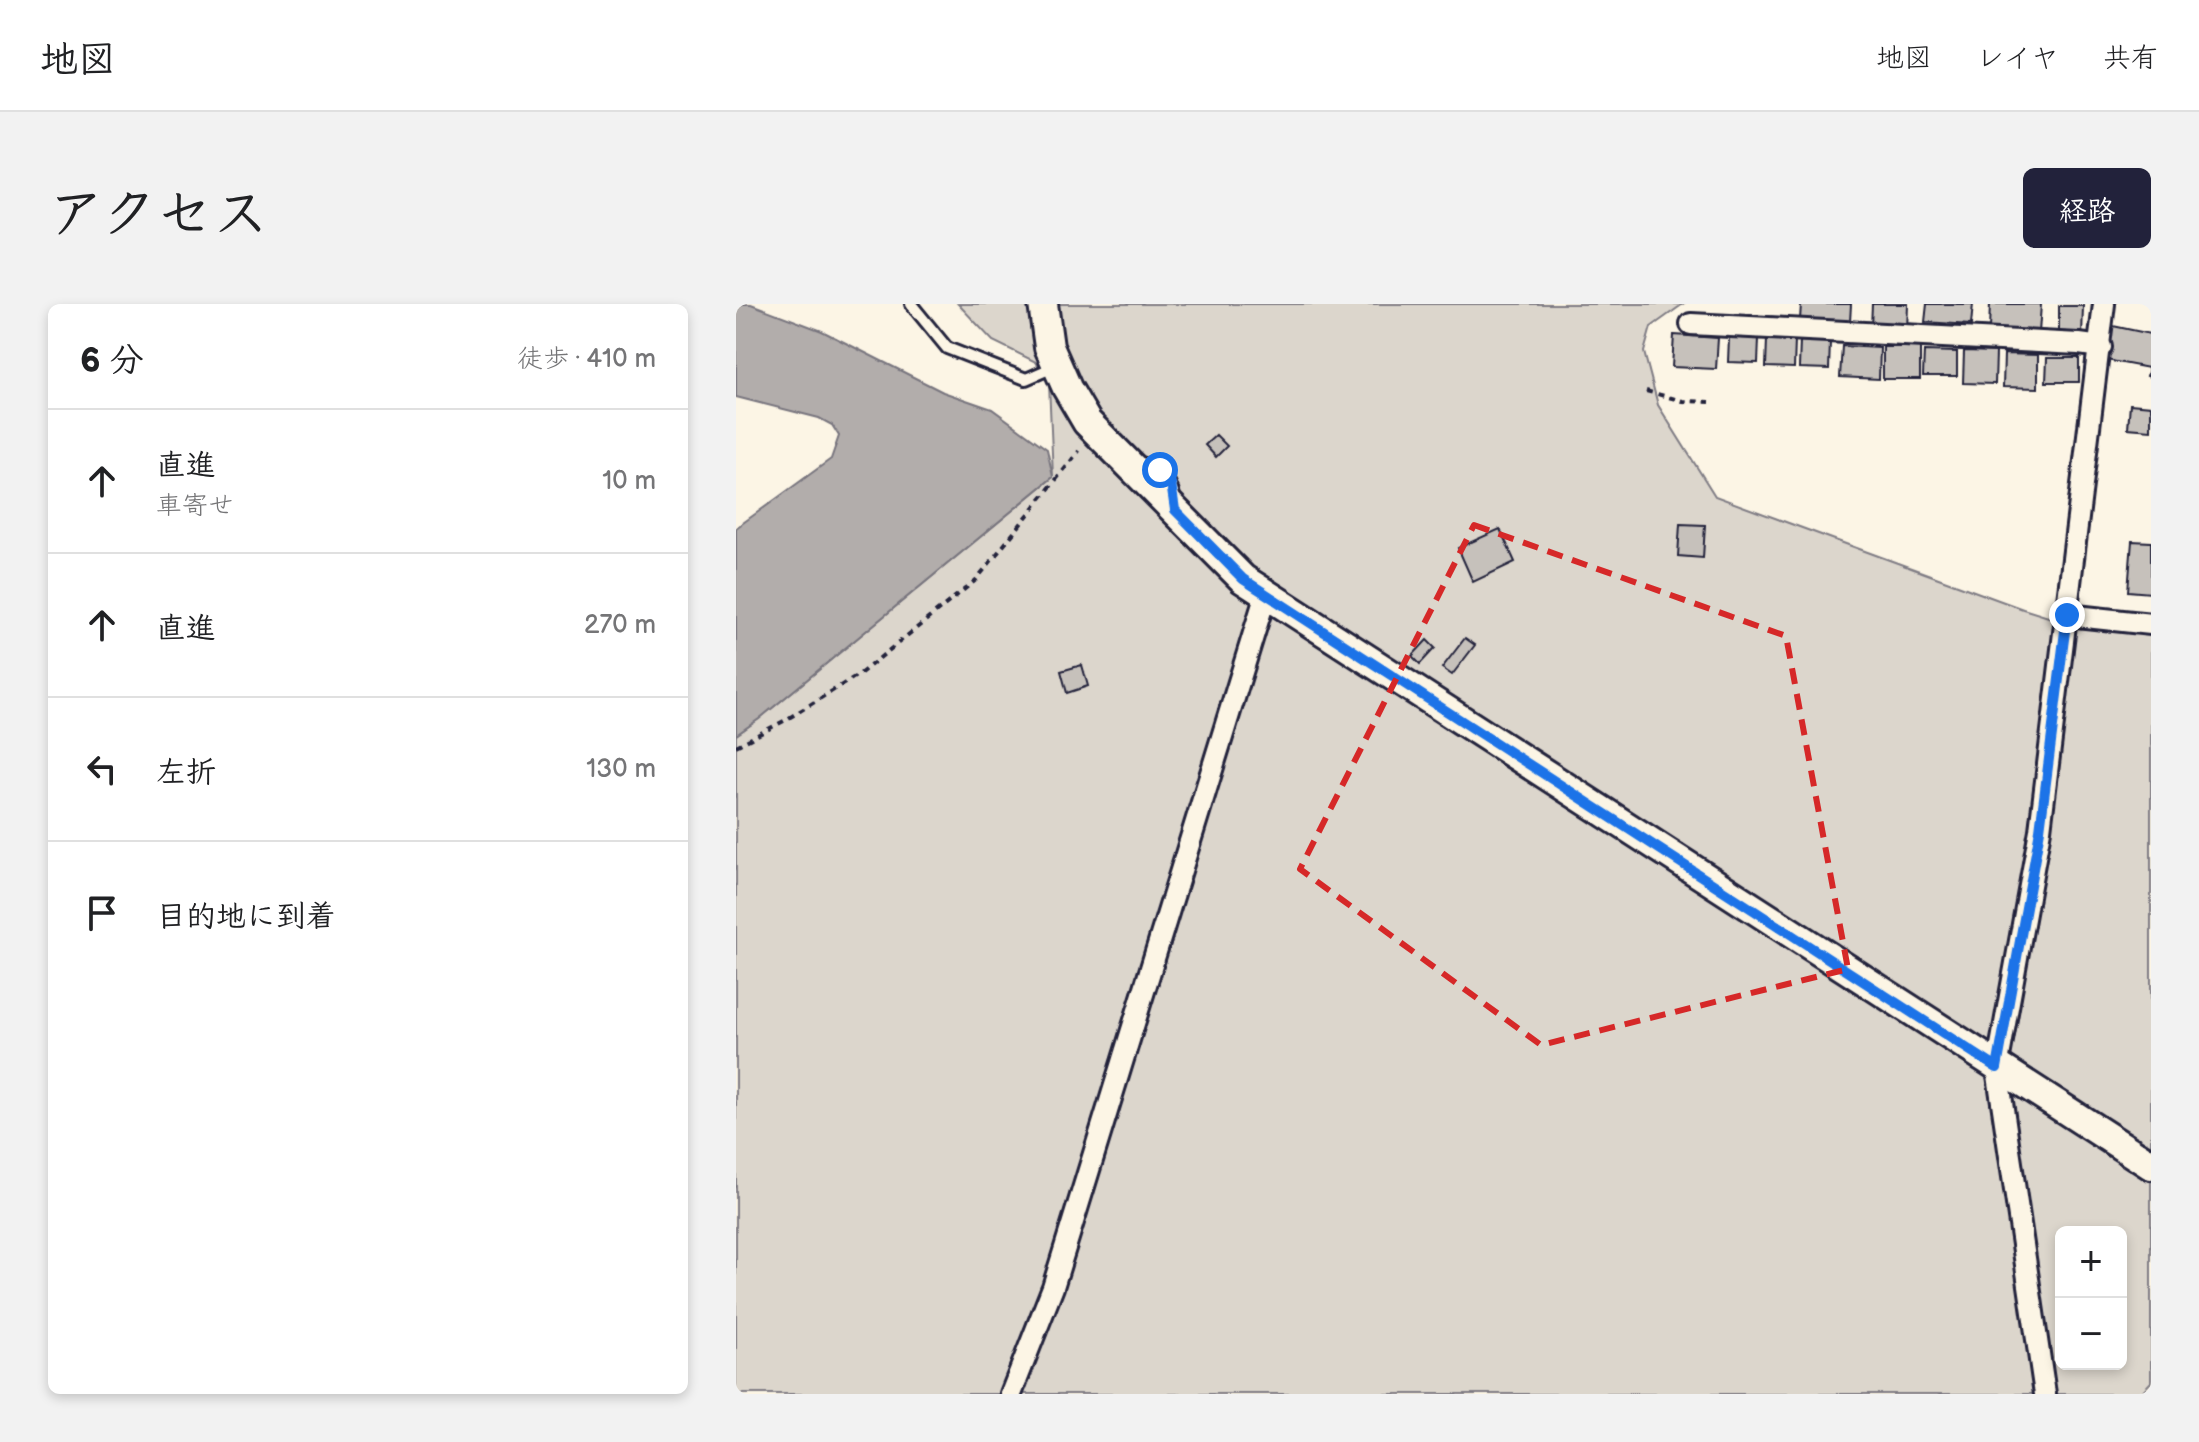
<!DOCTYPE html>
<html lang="ja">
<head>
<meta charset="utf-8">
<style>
  body { margin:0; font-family:"Balsamiq Sans","Klee One",sans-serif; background:#f2f2f2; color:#202124 }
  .controls { position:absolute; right:24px; bottom:24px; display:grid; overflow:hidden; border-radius:12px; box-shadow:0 4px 12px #0003 }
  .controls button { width:72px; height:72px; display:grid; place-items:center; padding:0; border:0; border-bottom:2px solid #e0e0e0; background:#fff; color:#202124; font:40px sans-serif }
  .stop { position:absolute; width:24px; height:24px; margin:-18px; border:6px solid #1a73e8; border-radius:50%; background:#fff }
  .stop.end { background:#1a73e8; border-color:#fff; box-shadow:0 2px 8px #0008 }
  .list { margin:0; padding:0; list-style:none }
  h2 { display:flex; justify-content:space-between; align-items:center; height:104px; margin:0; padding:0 32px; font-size:34px }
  h2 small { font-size:26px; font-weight:400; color:#757577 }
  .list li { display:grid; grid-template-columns:52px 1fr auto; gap:24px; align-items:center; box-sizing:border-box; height:144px; padding:0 32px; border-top:2px solid #e0e0e0 }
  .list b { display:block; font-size:30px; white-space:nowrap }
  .list p { margin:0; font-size:26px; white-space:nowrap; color:#757577 }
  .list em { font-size:26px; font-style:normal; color:#757577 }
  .icon { flex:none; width:44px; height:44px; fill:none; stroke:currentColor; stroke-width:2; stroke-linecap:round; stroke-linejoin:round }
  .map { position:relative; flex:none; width:1415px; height:1090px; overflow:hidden; border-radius:12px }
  header { display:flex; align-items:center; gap:48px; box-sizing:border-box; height:112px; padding:0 40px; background:#fff; border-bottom:2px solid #e0e0e0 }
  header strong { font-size:38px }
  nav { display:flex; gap:44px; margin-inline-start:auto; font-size:28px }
  .intro { display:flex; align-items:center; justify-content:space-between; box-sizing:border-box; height:192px; padding:0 48px }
  h1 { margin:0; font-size:56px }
  .button { padding:20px 36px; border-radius:12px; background:#22223b; color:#fff; font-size:28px; font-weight:700 }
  main { display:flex; gap:48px; padding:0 48px }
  aside { flex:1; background:#fff; border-radius:12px; box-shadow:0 4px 12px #0003 }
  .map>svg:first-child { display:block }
</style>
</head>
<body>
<header>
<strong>地図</strong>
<nav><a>地図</a><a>レイヤ</a><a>共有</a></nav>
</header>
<div class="intro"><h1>アクセス</h1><a class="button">経路</a></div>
<main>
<aside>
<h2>6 分<small>徒歩 · 410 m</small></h2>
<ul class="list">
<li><svg class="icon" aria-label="ahead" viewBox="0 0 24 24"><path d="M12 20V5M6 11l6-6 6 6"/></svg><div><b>直進</b><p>車寄せ</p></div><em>10 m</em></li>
<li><svg class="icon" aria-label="ahead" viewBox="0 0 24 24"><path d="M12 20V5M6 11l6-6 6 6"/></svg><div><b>直進</b></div><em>270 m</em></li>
<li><svg class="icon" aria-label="left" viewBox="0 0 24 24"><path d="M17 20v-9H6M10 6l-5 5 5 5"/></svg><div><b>左折</b></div><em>130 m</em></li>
<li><svg class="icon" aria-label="arrive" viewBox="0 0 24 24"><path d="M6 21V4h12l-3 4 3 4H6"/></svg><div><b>目的地に到着</b></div></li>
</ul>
</aside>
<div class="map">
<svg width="1415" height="1090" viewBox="0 0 1415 1090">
  <rect width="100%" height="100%" fill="#fcf5e5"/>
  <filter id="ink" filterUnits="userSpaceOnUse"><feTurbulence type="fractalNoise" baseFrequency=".0125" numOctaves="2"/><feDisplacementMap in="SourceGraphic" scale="16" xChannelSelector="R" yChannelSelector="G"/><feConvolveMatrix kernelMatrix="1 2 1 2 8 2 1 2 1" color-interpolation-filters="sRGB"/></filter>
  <g filter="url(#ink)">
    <path fill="#dcd6cc" stroke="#7f7c84" stroke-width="2" fill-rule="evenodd" d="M 222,0 L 947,0 L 915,23 L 908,48 L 922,101 L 979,192 L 1287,305 L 1344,323 L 1415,326 L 1415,1078 L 1404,1090 L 0,1090 L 0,431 L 23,415 L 317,173 L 313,79 L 300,58 L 257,37 ZM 1325,928 L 1385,928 L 1385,1060 L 1325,1060 Z"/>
    <polygon fill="#b2adab" stroke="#78757e" stroke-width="2" points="0,0 15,0 86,27 207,88 256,105 311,145 317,173 23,415 0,431 0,224 95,155 103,132 96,121 83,114 0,93"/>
    <g fill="#c6c1bb" stroke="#22223b" stroke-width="2">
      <polygon points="1065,0 1115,0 1114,18 1064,16"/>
      <polygon points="1136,0 1172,0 1171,26 1135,24"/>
      <polygon points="1191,0 1237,0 1235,21 1189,18"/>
      <polygon points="1254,0 1305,0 1303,29 1253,26"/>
      <polygon points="1323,2 1347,2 1346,33 1323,32"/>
      <polygon points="1377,22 1415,30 1415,73 1411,72 1413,64 1370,56"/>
      <polygon points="938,31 982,34 980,65 936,63"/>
      <polygon points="993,33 1023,34 1022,59 992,58"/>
      <polygon points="1031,35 1059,36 1058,64 1030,63"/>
      <polygon points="1064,37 1094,38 1093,65 1063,64"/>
      <polygon points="1106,42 1144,44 1143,75 1104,73"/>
      <rect x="1147" y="43" width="37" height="32"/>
      <polygon points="1188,47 1221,48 1221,72 1187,72"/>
      <polygon points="1228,47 1260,48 1259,80 1227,79"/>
      <polygon points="1268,50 1302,51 1302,84 1267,83"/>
      <polygon points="1311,54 1343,54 1343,78 1310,78"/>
      <polygon points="1394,100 1415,102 1415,126 1392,124"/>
      <polygon points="480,131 491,142 480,153 469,141"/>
      <polygon points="944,220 969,221 967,254 942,252"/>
      <polygon points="764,225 779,258 737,278 722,244"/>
      <polygon points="1396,237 1415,238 1415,289 1392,287"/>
      <polygon points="729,334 739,341 716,371 706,364"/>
      <polygon points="691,336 699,344 684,360 676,352"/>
      <polygon points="346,361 352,382 331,389 325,367"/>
    </g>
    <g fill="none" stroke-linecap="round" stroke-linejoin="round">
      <g stroke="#22223b" stroke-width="16">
        <g id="lane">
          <polyline points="175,0 211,44 290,75 320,62"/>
          <path d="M 404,159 C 425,162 435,175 439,196"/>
        </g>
      </g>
      <g stroke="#22223b" stroke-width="26">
        <g id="street">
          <polyline points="955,20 1343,40 1365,43"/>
          <polyline points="1331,311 1415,320"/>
          <polyline points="275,1090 317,983 530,290"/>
          <polyline points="1309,1090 1261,764 1304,526 1368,0"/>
        </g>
      </g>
      <g stroke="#22223b" stroke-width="34">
        <polyline id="secondary" points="307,0 313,43 331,84 351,118 507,275 1415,861"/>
      </g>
      <g stroke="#22223b" stroke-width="4" stroke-dasharray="6 6" stroke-linecap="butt">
        <polyline points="910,87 947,97 974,98"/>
        <polyline points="0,442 48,417 125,369 240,276 343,147"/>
      </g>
      <use href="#lane" stroke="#fcf5e5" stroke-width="10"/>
      <use href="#street" stroke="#fcf5e5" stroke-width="20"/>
      <use href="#secondary" stroke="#fcf5e5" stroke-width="28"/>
    </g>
  </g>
  <g fill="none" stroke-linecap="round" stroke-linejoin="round" filter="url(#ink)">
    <polyline stroke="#1a73e8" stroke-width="10" points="424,166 435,179 439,206 507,275 1261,764 1304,526 1331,311"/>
  </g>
  <path fill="none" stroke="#d62828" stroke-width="6" stroke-dasharray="16 10" stroke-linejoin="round" d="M 738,221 L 1050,332 L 1112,665 L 805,741 L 564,565 Z"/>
</svg>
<div class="controls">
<button>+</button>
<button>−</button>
</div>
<div class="stop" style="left:424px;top:166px"></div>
<div class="stop end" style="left:1331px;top:311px"></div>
</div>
</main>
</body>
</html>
